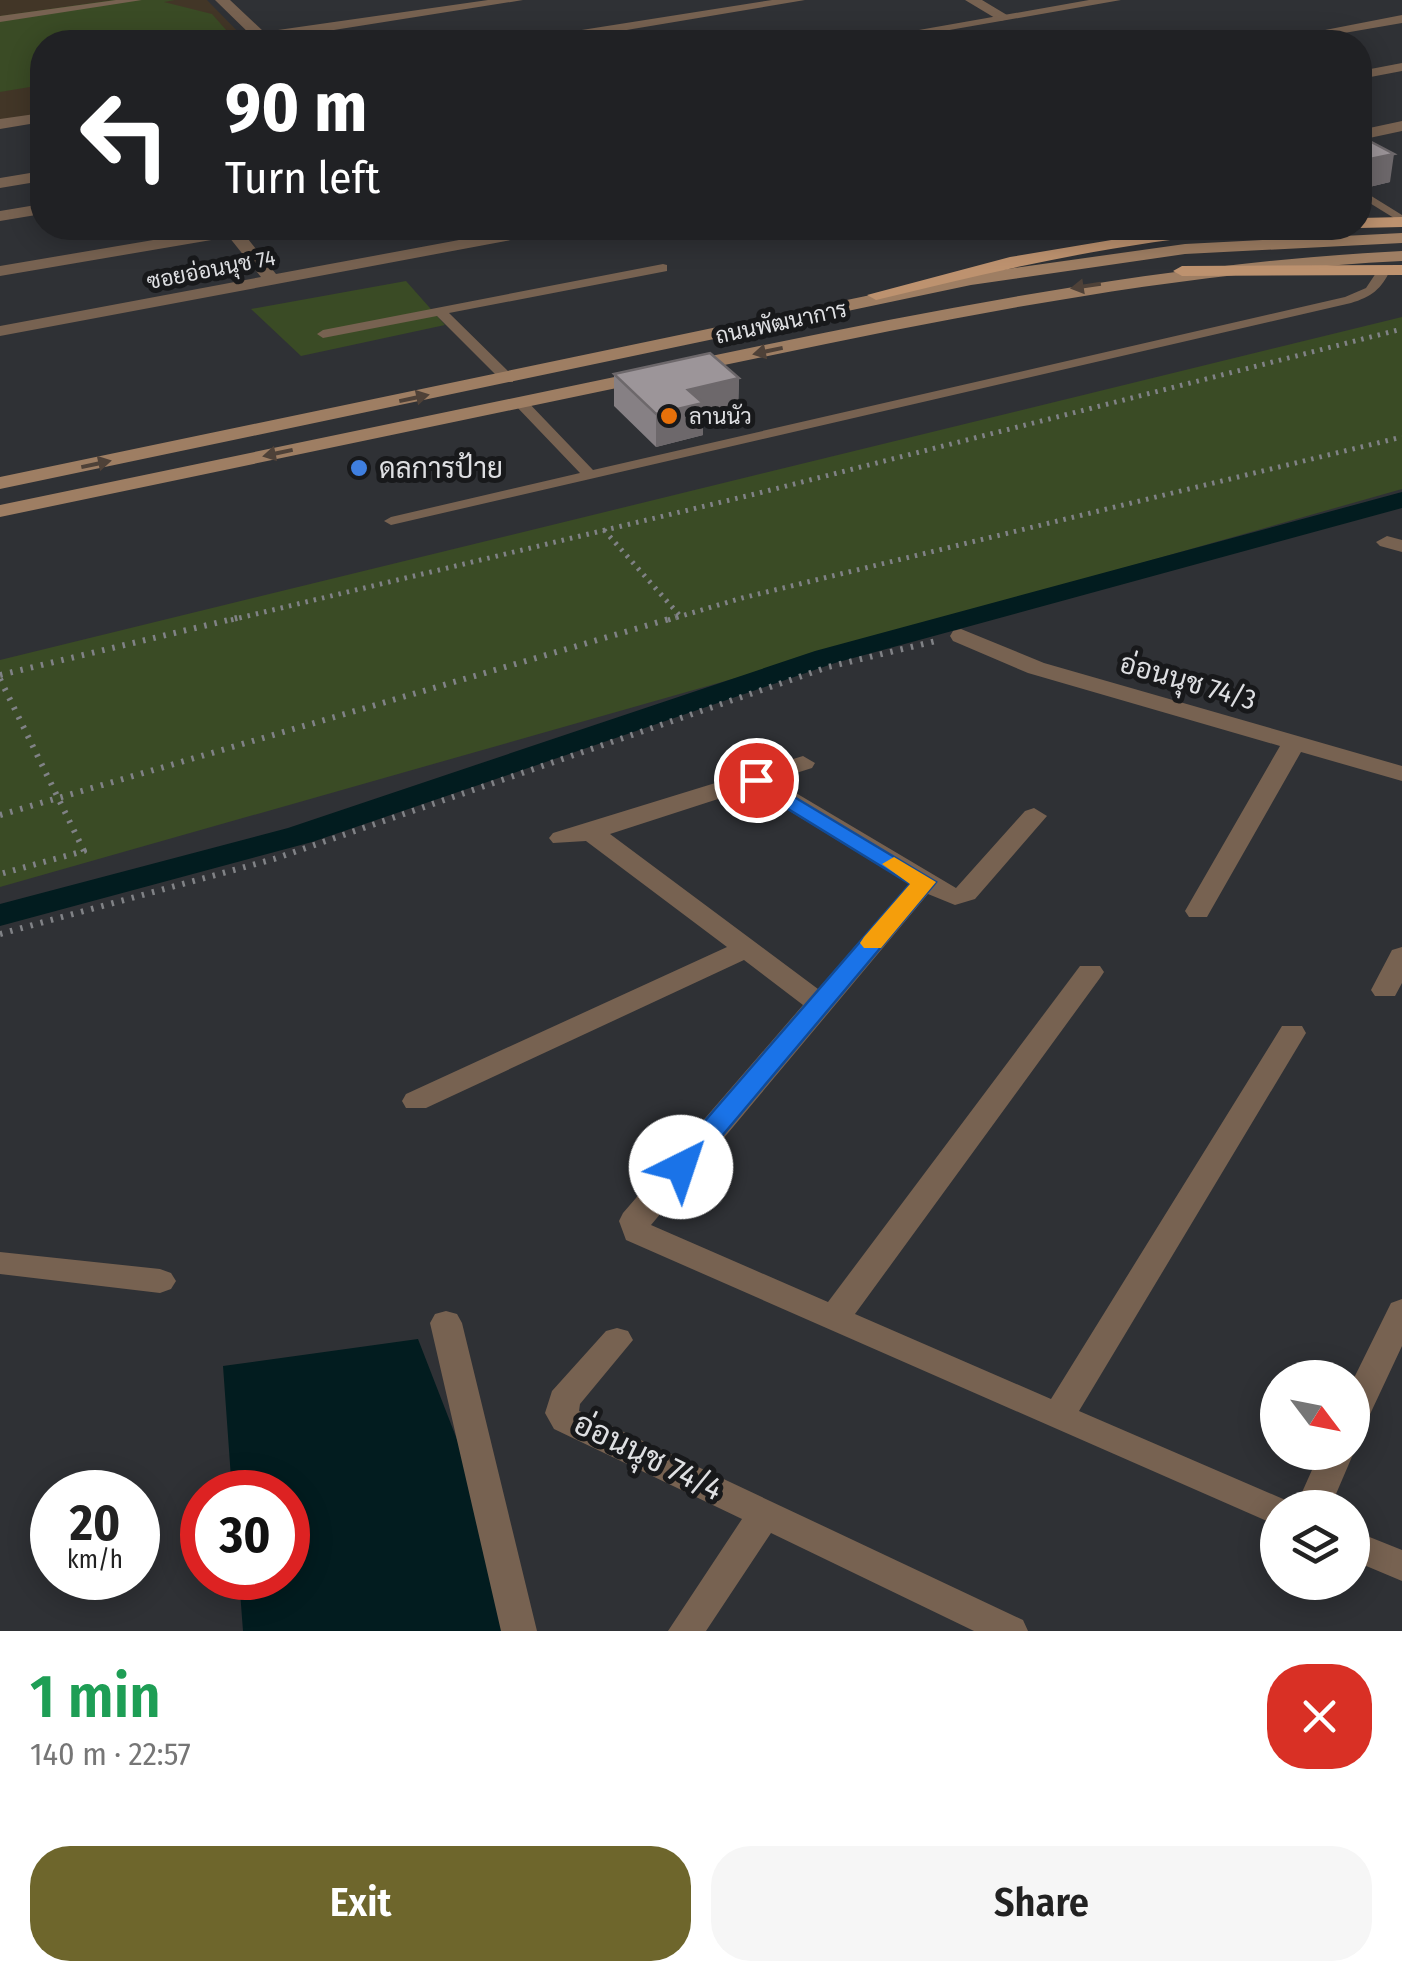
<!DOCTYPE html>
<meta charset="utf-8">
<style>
:root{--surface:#fff;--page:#f6f6f6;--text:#222;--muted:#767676;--accent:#6e662c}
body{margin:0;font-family:"Fira Sans Condensed",Sarabun,sans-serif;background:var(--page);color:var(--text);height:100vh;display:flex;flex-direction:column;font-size:38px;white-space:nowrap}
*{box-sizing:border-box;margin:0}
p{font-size:32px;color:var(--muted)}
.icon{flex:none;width:55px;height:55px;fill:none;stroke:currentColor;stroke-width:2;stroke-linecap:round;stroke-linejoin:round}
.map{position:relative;height:1631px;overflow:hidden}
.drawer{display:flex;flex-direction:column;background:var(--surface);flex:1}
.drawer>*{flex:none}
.hud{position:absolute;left:30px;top:30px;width:1342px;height:210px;border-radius:40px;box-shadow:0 5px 25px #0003;background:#202124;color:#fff;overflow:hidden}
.needle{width:65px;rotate:122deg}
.fabs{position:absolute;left:1260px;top:1360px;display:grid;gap:20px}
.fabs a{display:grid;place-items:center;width:110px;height:110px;border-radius:50%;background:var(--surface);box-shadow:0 5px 25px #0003;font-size:50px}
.speed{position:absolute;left:30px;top:1470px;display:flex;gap:20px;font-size:50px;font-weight:700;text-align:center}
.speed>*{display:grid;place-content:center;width:130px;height:130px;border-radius:50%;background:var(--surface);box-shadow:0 5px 25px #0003;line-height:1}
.speed small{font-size:25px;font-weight:400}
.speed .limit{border:15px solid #d22;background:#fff;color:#111}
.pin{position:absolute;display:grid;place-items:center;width:85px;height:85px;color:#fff;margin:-42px;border:5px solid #fff;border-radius:50%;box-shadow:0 2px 10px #0007}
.me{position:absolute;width:110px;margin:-55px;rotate:41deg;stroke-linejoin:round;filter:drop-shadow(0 0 8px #0008)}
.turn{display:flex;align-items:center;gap:35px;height:210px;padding:0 30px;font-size:45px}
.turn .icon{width:130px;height:130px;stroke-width:2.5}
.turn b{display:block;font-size:70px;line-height:85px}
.round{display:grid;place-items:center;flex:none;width:105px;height:105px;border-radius:40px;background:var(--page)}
.overview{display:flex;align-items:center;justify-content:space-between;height:170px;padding:0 30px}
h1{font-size:60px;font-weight:600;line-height:75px;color:#1e9e55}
.button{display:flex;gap:20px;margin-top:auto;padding:20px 30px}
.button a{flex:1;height:115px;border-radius:40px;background:var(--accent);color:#fff;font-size:40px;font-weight:600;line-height:115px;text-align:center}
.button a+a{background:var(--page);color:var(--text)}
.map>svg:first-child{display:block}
.education{fill:#423627}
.green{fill:#3a4b25}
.water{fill:#021c1f}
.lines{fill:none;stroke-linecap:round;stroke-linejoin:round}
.canal{fill:#021c1f;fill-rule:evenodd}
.path-far1{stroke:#808286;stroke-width:5;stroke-dasharray:2.5 6;stroke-linecap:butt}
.path{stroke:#808286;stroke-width:6;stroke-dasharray:2.5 8;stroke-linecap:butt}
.service{fill:#776251;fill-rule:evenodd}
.minor{fill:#776251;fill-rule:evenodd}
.tertiary{fill:#776251;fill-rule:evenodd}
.secondary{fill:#9e7e63;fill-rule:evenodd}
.primary{fill:#bd926f;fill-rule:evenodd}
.wall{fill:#868084}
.shaded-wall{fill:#6d686b}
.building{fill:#9c9599;stroke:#6d686b;stroke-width:2.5}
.oneway{fill:#4e4138}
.route{fill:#1a73e8;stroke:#114b97;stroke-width:2.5}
.slow{fill:#f59e0b}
.food-dot{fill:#e8710a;stroke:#18191b;stroke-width:4}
.shop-dot{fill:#3f7fe0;stroke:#18191b;stroke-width:4}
.labels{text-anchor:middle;stroke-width:10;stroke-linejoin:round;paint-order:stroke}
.far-street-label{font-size:22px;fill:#dedfe2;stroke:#18191b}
.far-poi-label{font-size:22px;fill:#dedfe2;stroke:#18191b;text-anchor:start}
.poi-label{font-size:28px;fill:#dedfe2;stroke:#18191b;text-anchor:start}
.street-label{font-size:28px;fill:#dedfe2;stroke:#18191b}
.near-street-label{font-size:32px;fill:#dedfe2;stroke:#18191b}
</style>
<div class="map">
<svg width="1402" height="1631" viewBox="0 0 1402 1631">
<rect width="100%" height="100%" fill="#2f3135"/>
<path class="education" d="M0 0H207L248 42H42V115L0 121Z"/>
<path class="green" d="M113 0H175L164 2 212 14 227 31 217 42H42V85L0 92V16Z
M406 281 445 325 301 356 251 309Z
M1402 317V489L0 887V660Z"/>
<path class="water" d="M418 1339 489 1522 509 1631H243L239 1578H288V1492H232L223 1366Z"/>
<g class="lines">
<path class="canal" d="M1402 492V508L835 663 312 842 0 926V904L288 828 815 651Z"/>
<path class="path-far1" d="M604 530 681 617
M231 620 755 494 1402 329
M668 620 742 598 1402 437"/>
<path class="path" d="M0 675 241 617
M0 679 84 851 0 874
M0 815 676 617
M0 934 274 859 828 667 940 640"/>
<path class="service" d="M116 0H142L0 22V16Z
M1360 189 1402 215V223L1360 197Z
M663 264 667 265V271L449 313 513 376V382H503L437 316 323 338 317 334 323 330Z
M1380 267 1390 270C1382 289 1371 297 1351 303L391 525 384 521 391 517 580 473 515 405V399H525L593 470 1345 297 1366 288Z"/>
<path class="minor" d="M215 0H230L264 32 488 0H523L271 40 273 42H258Z
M772 0H805L555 42H524L531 38Z
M965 0H982L1012 18 1000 21Z
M1402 15V23L1292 42H1264Z
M1402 63V71L1360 79V71Z
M42 113V122L0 129V119Z
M1402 121V131L1360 140V130Z
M42 204V214L0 221V211Z
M224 228H258L244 234 276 274 524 228H556L548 233 0 336V326L261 277 229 237 0 276V266Z
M1387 536 1402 540V552L1380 546 1376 542Z
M961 629 1044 663 1402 766V781L1301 752 1207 917H1189L1185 911 1280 746 1028 673 953 641 950 636 953 631Z
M803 756 815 763 812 768 774 780 956 888 1025 811 1034 808 1047 816 975 899 955 905 928 894 651 1225 828 1302 1080 966H1100L1104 972 1100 978 855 1314 1051 1399 1282 1026H1302L1306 1033 1079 1411 1290 1502 1293 1508H1278V1526L626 1240 619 1221 623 1213 803 1005 744 960 426 1108H406L402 1101 406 1094 727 947 586 841 553 843 549 838 553 833ZM752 788 909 884 818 989 610 834Z
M1402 947V983L1395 996H1375L1371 990 1392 950Z
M0 1252 160 1269 171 1273 176 1281 171 1289 160 1293 0 1274Z
M1402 1299V1346L1364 1427 1352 1431V1382L1391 1303Z
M446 1311 457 1314 462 1323 537 1631H501L430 1323 435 1314Z
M617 1328 628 1331 633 1340 580 1404 579 1411 1023 1620 1028 1631H974L771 1533 706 1631H668L742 1519 554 1429 545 1413 552 1391 606 1331Z
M1352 1449 1354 1452 1330 1508H1295L1320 1452H1352Z
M1352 1530 1402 1550V1581L1352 1560Z"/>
<path class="tertiary" d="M1089 0H1121L881 42H851Z
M42 171V181L0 188V178Z"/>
<path class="secondary" d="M1402 233V243L1185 254 971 285 0 489V477L971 274 1185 244Z
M1402 251V261C1159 273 924 323 687 373L678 367 687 361C924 312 1159 263 1402 251Z
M648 370 655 372V380L0 517V505Z"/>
<path class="primary" d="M1402 217V227L1360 228H1358L1360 218Z
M1183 228H1244L1236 233C1113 243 995 271 876 300L867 295 1010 257Z
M1402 265V275L1182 276 1173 271 1182 266Z"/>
</g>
<path class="wall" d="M1360 136 1390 182 1365 188 1360 186Z
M614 374 739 378 738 410 703 418V435L656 447 614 406Z"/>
<path class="shaded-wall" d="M1394 154 1390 182 1365 188 1370 159Z
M1364 157 1360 182V162Z
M739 378 738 410 703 418V435L656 447V414L688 390Z"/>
<path class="building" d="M1360 136 1394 154 1370 159 1364 157 1360 162Z
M710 353 739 378 688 390 703 403 656 414 614 374Z"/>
<defs><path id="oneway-solid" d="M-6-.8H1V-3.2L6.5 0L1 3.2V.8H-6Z" transform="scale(2.5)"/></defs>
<g class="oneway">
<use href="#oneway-solid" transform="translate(1086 286) rotate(171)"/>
<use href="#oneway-solid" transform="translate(768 351) rotate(168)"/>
<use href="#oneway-solid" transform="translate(414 398) rotate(-12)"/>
<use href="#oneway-solid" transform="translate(278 453) rotate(168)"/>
<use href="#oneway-solid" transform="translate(96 464) rotate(-12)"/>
</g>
<path class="route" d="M756 774 936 882 690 1174H671L667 1167 671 1160 910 884 749 785 745 780Z"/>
<path class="slow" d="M894 857 936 882 881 948H864L860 943 864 937 910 884 882 864Z"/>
<circle class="food-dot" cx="669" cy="416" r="10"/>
<circle class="shop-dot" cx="359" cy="468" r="10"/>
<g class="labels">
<g class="far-street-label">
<text transform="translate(211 269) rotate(-11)" y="8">ซอยอ่อนนุช 74</text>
<text transform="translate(781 322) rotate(-12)" y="8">ถนนพัฒนาการ</text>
</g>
<g class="far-poi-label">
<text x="689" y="424">ลานนัว</text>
</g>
<g class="poi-label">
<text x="379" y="478">ดลการป้าย</text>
</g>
<g class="street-label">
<text transform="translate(1188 681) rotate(16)" y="10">อ่อนนุช 74/3</text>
</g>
<g class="near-street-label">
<text transform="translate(648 1456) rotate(26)" y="11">อ่อนนุช 74/4</text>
</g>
</g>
</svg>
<div class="fabs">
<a><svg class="needle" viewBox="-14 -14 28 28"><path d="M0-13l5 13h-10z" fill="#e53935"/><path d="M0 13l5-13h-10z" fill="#767676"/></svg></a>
<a><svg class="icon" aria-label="layers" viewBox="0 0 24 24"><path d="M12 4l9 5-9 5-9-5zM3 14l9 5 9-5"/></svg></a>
</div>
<div class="speed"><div>20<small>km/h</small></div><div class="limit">30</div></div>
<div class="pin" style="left:756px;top:780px;background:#d93025"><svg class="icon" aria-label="arrive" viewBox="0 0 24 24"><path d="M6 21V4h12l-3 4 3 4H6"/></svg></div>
<svg class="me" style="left:681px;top:1167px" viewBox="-20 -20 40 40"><circle r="19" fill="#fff"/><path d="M0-13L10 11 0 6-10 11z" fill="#1a73e8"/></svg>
<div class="hud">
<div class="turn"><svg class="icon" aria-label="left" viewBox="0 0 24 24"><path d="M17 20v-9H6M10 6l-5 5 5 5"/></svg><div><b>90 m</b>Turn left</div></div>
</div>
</div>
<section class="drawer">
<div class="overview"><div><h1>1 min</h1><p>140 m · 22:57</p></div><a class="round" style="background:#d93025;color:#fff"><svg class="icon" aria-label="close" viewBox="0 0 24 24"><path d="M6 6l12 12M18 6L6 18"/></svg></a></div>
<div class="button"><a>Exit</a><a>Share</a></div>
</section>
